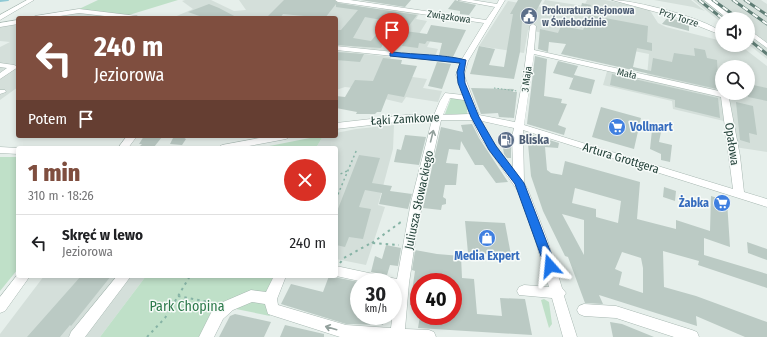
<!DOCTYPE html>
<html lang="pl">
<meta charset="utf-8">
<style>
:root{--surface:#fff;--page:#f2f2f2;--text:#202124;--muted:#757577;--line:#e0e0e0;--accent:#7f4e3f}
body{margin:0;font-family:"Fira Sans Condensed",sans-serif;background:var(--page);color:var(--text);height:100vh;display:flex;flex-direction:column;font-size:15px;white-space:nowrap}
*{box-sizing:border-box;margin:0}
p{font-size:13px;color:var(--muted)}
.icon{flex:none;width:22px;height:22px;fill:none;stroke:currentColor;stroke-width:2;stroke-linecap:round;stroke-linejoin:round}
.map{position:relative;flex:1;overflow:hidden}
.panel{position:absolute;left:16px;top:146px;width:322px;height:132px;display:flex;flex-direction:column;background:var(--surface);border-radius:4px;box-shadow:0 2px 6px #0003}
.panel>*{flex:none}
.banner{position:absolute;left:16px;top:16px;width:322px;height:122px;border-radius:4px;box-shadow:0 2px 6px #0003;background:#7f4e3f;color:#fff;overflow:hidden}
.tools{position:absolute;left:715px;top:12px;display:grid;gap:8px}
.tools a{display:grid;place-items:center;width:40px;height:40px;border-radius:50%;background:var(--surface);box-shadow:0 2px 6px #0003;font-size:20px}
.speed{position:absolute;left:350px;top:273px;display:flex;gap:8px;font-size:20px;font-weight:700;text-align:center}
.speed>*{display:grid;place-content:center;width:52px;height:52px;border-radius:50%;background:var(--surface);box-shadow:0 2px 6px #0003;line-height:1}
.speed small{font-size:10px;font-weight:400}
.speed .limit{border:6px solid #d22;background:#fff;color:#111}
.pin{position:absolute;display:grid;place-items:center;width:34px;height:34px;color:#fff;margin:-41px -17px;border-radius:50% 50% 50% 0;rotate:-45deg;box-shadow:0 0 4px #0007}
.pin .icon{rotate:45deg}
.me{position:absolute;width:44px;margin:-22px;rotate:342deg;stroke-linejoin:round;filter:drop-shadow(0 0 3px #0008)}
.turn{display:flex;align-items:center;gap:14px;height:84px;padding:0 12px;font-size:18px}
.turn .icon{width:52px;height:52px;stroke-width:2.5}
.turn b{display:block;font-size:28px;line-height:34px}
.then{display:flex;align-items:center;height:38px;padding:0 12px;background:#0003;gap:8px;font-size:15px}
.round{display:grid;place-items:center;flex:none;width:42px;height:42px;border-radius:21px;background:var(--page)}
.head{display:flex;align-items:center;justify-content:space-between;height:68px;padding:0 12px}
h1{font-size:24px;font-weight:800;line-height:30px;color:var(--accent)}
ul{padding:0;list-style:none}
li{display:flex;align-items:center;gap:12px;height:56px;padding:0 12px;border-top:1px solid var(--line)}
li div{flex:1}
li b{display:block;font-size:15px}
li em{font-style:normal}
.map>svg:first-child{display:block}
.built{fill:#d4dfda;fill-rule:evenodd}
.green{fill:#bfe0c8}
.lines{fill:none;stroke-linecap:round;stroke-linejoin:round}
.stream{stroke:#8ec9d4;stroke-width:2}
.building{fill:#bbcac4;fill-rule:evenodd}
.minor-casing{stroke:#a8b8b2;stroke-width:1}
.path-far2{stroke:#86b3a5;stroke-width:1;stroke-dasharray:1.5 2;stroke-linecap:butt}
.path-far1{stroke:#86b3a5;stroke-width:1.5;stroke-dasharray:2 3;stroke-linecap:butt}
.path{stroke:#86b3a5;stroke-width:2;stroke-dasharray:2.5 4;stroke-linecap:butt}
.minor{fill:#fff;fill-rule:evenodd}
.rail-casing{stroke:#5f7d75;stroke-width:3}
.rail{stroke:#f7fbf9;stroke-width:2;stroke-dasharray:6;stroke-linecap:butt}
.oneway{stroke:#92a09c}
.route{fill:#1a73e8;stroke:#114b97}
.labels{text-anchor:middle;stroke-width:3;stroke-linejoin:round;paint-order:stroke}
.far-service-label{font-size:10px;font-weight:bold;fill:#4e5e75;stroke:#f7fbf9;text-anchor:start}
.far-street-label{font-size:10px;fill:#24423a;stroke:#f7fbf9}
.street-label{font-size:12px;fill:#24423a;stroke:#f7fbf9}
.shop-label{font-size:12px;font-weight:bold;fill:#366cbe;stroke:#f7fbf9;text-anchor:start}
.service-label{font-size:12px;font-weight:bold;fill:#4e5e75;stroke:#f7fbf9;text-anchor:start}
.near-park-label{font-size:14px;fill:#2d7a4b;stroke:#f7fbf9}
</style>
<div class="map">
<svg width="767" height="337" viewBox="0 0 767 337">
<rect width="100%" height="100%" fill="#e6efeb"/>
<path class="built" d="M185 0H211L234 11 246 10 239 0H344L341 3 360 7 381 10 383 8 419 14 416 19 427 21 419 34 433 36 427 47 438 49 435 56 336 45V18H172L193 9 182 1Z
M545 0 584 6 587 0H605L649 9 658 23 666 27 722 41V45L741 46 767 66V152L728 146 724 121 673 109 672 101 603 85 608 68 647 76 649 54 528 30 524 53 479 46 508 1 541 7ZM722 67H748V93H722Z
M654 0H691L705 11 693 7Z
M693 0H761L767 4V59L748 44V19H722V23Z
M77 12 109 16 107 18H42Z
M18 23V87L0 100V47L10 42 0 41V27Z
M336 51 391 57 384 73 427 79 423 88 442 91 438 102 406 97 402 103 385 99 371 90 345 87 336 90Z
M394 125 393 149 378 205 385 207 366 265 336 259V148H316L323 136H336V133L356 129Z
M44 276H146L100 337H0V334Z"/>
<path class="green" d="M98 0H178L129 15 79 9Z
M456 97 463 99 468 105 467 114H445L451 98Z
M320 136H323L316 148H259Z
M0 157H18V269L0 291Z
M146 276H273L268 305 270 316 236 309 222 315 209 337H100Z
M544 299 549 302 552 324 549 328 541 300Z"/>
<g class="lines">
<path class="stream" d="M0 1 8 0"/>
</g>
<path class="building" d="M284 0H334L338 3 417 15 405 31 427 34 431 25 466 30 453 57 439 55 442 43 427 41 425 44 419 43 418 48 402 46 405 39 387 36 381 48 336 45V30H341L358 10 336 7V4L325 18 283 14 280 18H266ZM365 17 387 21 371 41 353 38Z
M360 0H411L405 7Z
M455 0 458 1 476 5 469 15 460 14V11L448 9Z
M518 0H542L531 21 522 20 520 52 514 79 470 74 479 46 495 49 489 65 504 67 513 14H510Z
M582 3 591 5 586 15 579 14Z
M209 4 219 8 238 18H205L188 12Z
M589 15 648 26 647 42 652 43V51L637 48 633 67 651 71 653 58 672 62 674 53 695 56 694 48 705 50 707 58 717 60 718 78 722 75V87L716 86 717 89 561 54 566 44 549 42 548 52 538 49 540 29 558 33 561 26 583 30Z
M668 17 689 24V31L662 24Z
M336 52 364 54 360 62 336 60Z
M535 56 547 59 544 96 562 99 561 103 567 104 558 125 566 128 564 135 527 124Z
M383 58 402 60 401 64 417 66 404 97 388 94 381 112H377L375 114H356L357 112 336 108V96L345 97 355 80 373 81Z
M558 61 578 66 574 75 595 80 591 94 569 89 574 76 573 78 553 73Z
M437 62 451 64 442 89 428 86Z
M612 74 718 98 720 118 675 107V100L610 85Z
M748 84 767 88V101L748 97Z
M471 88 514 89 513 92H517L514 118 499 117 498 113 481 114Z
M736 102 753 106 757 135 749 133 750 143 740 140Z
M601 107 641 118 634 149 592 137Z
M472 124 479 138 508 182 496 183 483 165H475L461 141 460 150 449 149 446 163 458 164 456 185H445L443 197 446 199V204L442 205 441 210 423 208 441 127 463 132 461 125Z
M652 130 661 132 659 142 672 145 670 162 661 160V154L650 149Z
M527 133 559 143 558 148 545 147 547 170 551 173 562 175 565 161 640 182 637 219 676 229V220L710 231 711 196 727 201 730 247 704 238V255L767 274V288L698 265 699 261 663 251 664 287 696 296 767 322V337H745L696 316 697 326 599 295 603 304 585 303 568 257 565 256 543 211 531 176ZM575 188 621 201 618 223 596 217V209L572 203ZM562 214 584 220V255ZM622 252 641 258 643 268V293L619 285 622 272 615 269Z
M405 135 426 137 419 165 394 162 397 149 401 150Z
M144 136 162 137 154 147 140 146 142 144H139Z
M174 136H181L186 139 182 145 170 144Z
M501 136 511 139V158H507L504 154Z
M359 155 380 158 372 183 392 186 390 191 412 194 408 209 379 204 382 193 365 190 359 207 371 209 363 239 349 237 345 247 336 245V214Z
M664 187 676 191 675 201 663 197Z
M465 221 505 223 511 255 468 253Z
M747 242 767 249V260L748 253Z
M386 245 401 248 398 266 390 265 387 275 371 272 375 256 382 259Z
M415 250 437 254 461 256 462 278 474 279 477 314 502 316 500 298 525 299 532 335 418 328 420 316H453V314H456V284L434 280 433 282H419V306L410 305 415 271 412 270Z
M81 276H111L71 326 70 325 60 337H27Z
M329 276 359 282V316H385L383 325 346 324 281 304 291 284 323 292Z
M235 314 271 322 264 337H219L230 316Z
M610 322 622 324 654 337H613Z
M285 325 324 334V337H280Z"/>
<g class="lines">
<g class="minor-casing">
<path id="minor" d="M27 0H34L0 20V15Z
M335 0H350L486 20 495 7 458 0H472L497 4 499 0H505L468 61 464 75 479 115 515 122 524 72 530 26 533 24 536 26 534 50 728 93 740 156 744 192 767 199V207L523 130 524 183 528 190 547 239 562 288 566 293 564 296 577 337H563L552 298 519 295 517 291 519 287 524 285 549 287 535 239 518 191 480 137 472 120H441L417 229 409 283 405 329 429 330 434 332 436 337H340L268 314 265 304 252 302 233 310 223 319 214 337H199L213 309 223 302 251 290 266 292 274 276H286L277 299 278 305 346 325 391 328 396 286 393 287V282H364L336 276V266L397 279 411 202 432 120 406 121 336 129V123L406 115H434L440 101 445 93 463 95 456 75 460 63 336 50V46L462 59 484 23 338 2ZM534 54 721 97 733 189 524 125ZM450 98 464 100 470 114 443 115ZM482 121 514 128 512 137 513 169 489 136Z
M612 0C634 0 705 18 721 32L716 33 678 18Z
M704 0H711L735 19H728Z
M79 9 137 16 140 18H122L79 13 47 18H32L35 16Z
M18 20V24L0 27V23Z
M748 29 767 43V48L748 34Z
M0 63 14 65 18 67 0 79V73L7 68 0 67Z
M0 90H5L6 92 0 94Z
M127 136H137L128 148H118Z
M270 136H291L286 139 238 148H217L222 145Z
M0 147 18 148V154L0 153Z
M18 274V276H30L5 311 0 313V297Z
M117 276H131L85 337H69L71 332Z
M584 304 616 306 692 330 697 332 699 337H674L616 318 584 316 579 314 577 310 579 306Z"/>
</g>
<path class="path-far2" d="M494 88 517 91"/>
<path class="path-far1" d="M336 176 347 171
M336 199 357 149
M399 223 403 220"/>
<path class="path" d="M372 243 401 222
M340 263 344 258 371 243 399 245
M178 296 213 303
M147 337 165 318 190 276"/>
<use href="#minor" class="minor"/>
<g class="rail-casing">
<path id="rail" d="M699 0 723 19
M713 0 731 13
M733 0 767 24
M745 0 767 15
M748 39 767 54"/>
</g>
<use href="#rail" class="rail"/>
</g>
<defs><path id="oneway-shaft" d="M-6 0H5M1.5-3L5.5 0L1.5 3" fill="none" stroke-width="1.6" stroke-linecap="round" stroke-linejoin="round"/></defs>
<g class="oneway">
<use href="#oneway-shaft" transform="translate(432 136) rotate(-76)"/>
<use href="#oneway-shaft" transform="translate(331 328) rotate(-164)"/>
</g>
<path class="route" d="M392 52C417 55 442 54 466 60L464 72 465 83 479 117 496 146 524 183 556 266 554 270 550 271 546 270 515 184 489 150 471 117 458 83 457 72 460 63 390 56V53Z"/>
<defs>
<g id="civic-disc" transform="scale(0.9)"><circle r="9.5" fill="#5c6f8a" stroke="#f7fbf9"/><path d="M-.6-6.5H3V-4.5H.6V-3L4-1V1h2V6H-6V1h2V-1L-.6-3ZM-1.2 2.5V6h2.4V2.5Z" fill="#fff"/></g>
<g id="supermarket-disc" transform="scale(0.9)"><circle r="9.5" fill="#3f7fe0" stroke="#f7fbf9"/><path d="M-6-5.5h2.5l.6 2H6L4.5 2H-2.5L-4.4-4H-6ZM-1.5 3.2a1.3 1.3 0 1 0 .1 0ZM3 3.2a1.3 1.3 0 1 0 .1 0Z" fill="#fff"/></g>
<g id="fuel-disc" transform="scale(0.9)"><circle r="9.5" fill="#5c6f8a" stroke="#f7fbf9"/><path d="M-5.5-6h7V0h2V4h1.3V-2.5L3-4.5l.8-.8L6-3V5H2.5V1h-1V6h-7ZM-4.2-4.7v3.2H.2V-4.7Z" fill="#fff"/></g>
<g id="shop-disc" transform="scale(0.9)"><circle r="9.5" fill="#3f7fe0" stroke="#f7fbf9"/><path d="M-5-2.5h2.3a2.7 3.5 0 0 1 5.4 0H5L5.5 6h-11ZM-1.5-2.5h3a1.5 2.3 0 0 0-3 0Z" fill="#fff"/></g>
</defs>
<g fill-rule="evenodd">
<use href="#civic-disc" x="529" y="16"/>
<use href="#supermarket-disc" x="617" y="127"/>
<use href="#fuel-disc" x="506" y="140"/>
<use href="#supermarket-disc" x="722" y="203"/>
<use href="#shop-disc" x="487" y="238"/>
</g>
<g class="labels">
<g class="far-service-label">
<text x="542" y="14">Prokuratura Rejonowa<tspan x="542" dy="12">w Świebodzinie</tspan></text>
</g>
<g class="far-street-label">
<text transform="translate(449 16) rotate(8)" y="4">Związkowa</text>
<text transform="translate(679 17) rotate(18)" y="4">Przy Torze</text>
<text transform="translate(627 73) rotate(13)" y="4">Mała</text>
<text transform="translate(526 79) rotate(-82)" y="4">3 Maja</text>
</g>
<g class="street-label">
<text transform="translate(405 119) rotate(-3)" y="4">Łąki Zamkowe</text>
<text transform="translate(732 144) rotate(82)" y="4">Opałowa</text>
<text transform="translate(621 158) rotate(17)" y="4">Artura Grottgera</text>
<text transform="translate(419 200) rotate(-78)" y="4">Juliusza Słowackiego</text>
</g>
<g class="shop-label">
<text x="630" y="131">Vollmart</text>
<text x="709" y="207" text-anchor="end">Żabka</text>
<text x="487" y="260" text-anchor="middle">Media Expert</text>
</g>
<g class="service-label">
<text x="519" y="144">Bliska</text>
</g>
<g class="near-park-label">
<text x="187" y="311">Park Chopina</text>
</g>
</g>
</svg>
<div class="tools">
<a><svg class="icon" aria-label="sound" viewBox="0 0 24 24"><path d="M4 9h4l5-4v14l-5-4H4zM17 9q2 3 0 6"/></svg></a>
<a><svg class="icon" aria-label="search" viewBox="0 0 24 24"><circle cx="10" cy="10" r="6"/><path d="M15 15l6 6"/></svg></a>
</div>
<div class="speed"><div>30<small>km/h</small></div><div class="limit">40</div></div>
<div class="pin" style="left:392px;top:54px;background:#d93025"><svg class="icon" aria-label="arrive" viewBox="0 0 24 24"><path d="M6 21V4h12l-3 4 3 4H6"/></svg></div>
<svg class="me" style="left:550px;top:266px" viewBox="-20 -20 40 40"><path d="M0-17L14 15 0 8-14 15z" fill="#1a73e8" stroke="#fff" stroke-width="4"/></svg>
<div class="banner">
<div class="turn"><svg class="icon" aria-label="left" viewBox="0 0 24 24"><path d="M17 20v-9H6M10 6l-5 5 5 5"/></svg><div><b>240 m</b>Jeziorowa</div></div>
<div class="then">Potem<svg class="icon" aria-label="arrive" viewBox="0 0 24 24"><path d="M6 21V4h12l-3 4 3 4H6"/></svg></div>
</div>
<section class="panel">
<div class="head"><div><h1>1 min</h1><p>310 m · 18:26</p></div><a class="round" style="background:#d93025;color:#fff"><svg class="icon" aria-label="close" viewBox="0 0 24 24"><path d="M6 6l12 12M18 6L6 18"/></svg></a></div>
<ul>
<li><svg class="icon" aria-label="left" viewBox="0 0 24 24"><path d="M17 20v-9H6M10 6l-5 5 5 5"/></svg><div><b>Skręć w lewo</b><p>Jeziorowa</p></div><em>240 m</em></li>
</ul>
</section>
</div>
